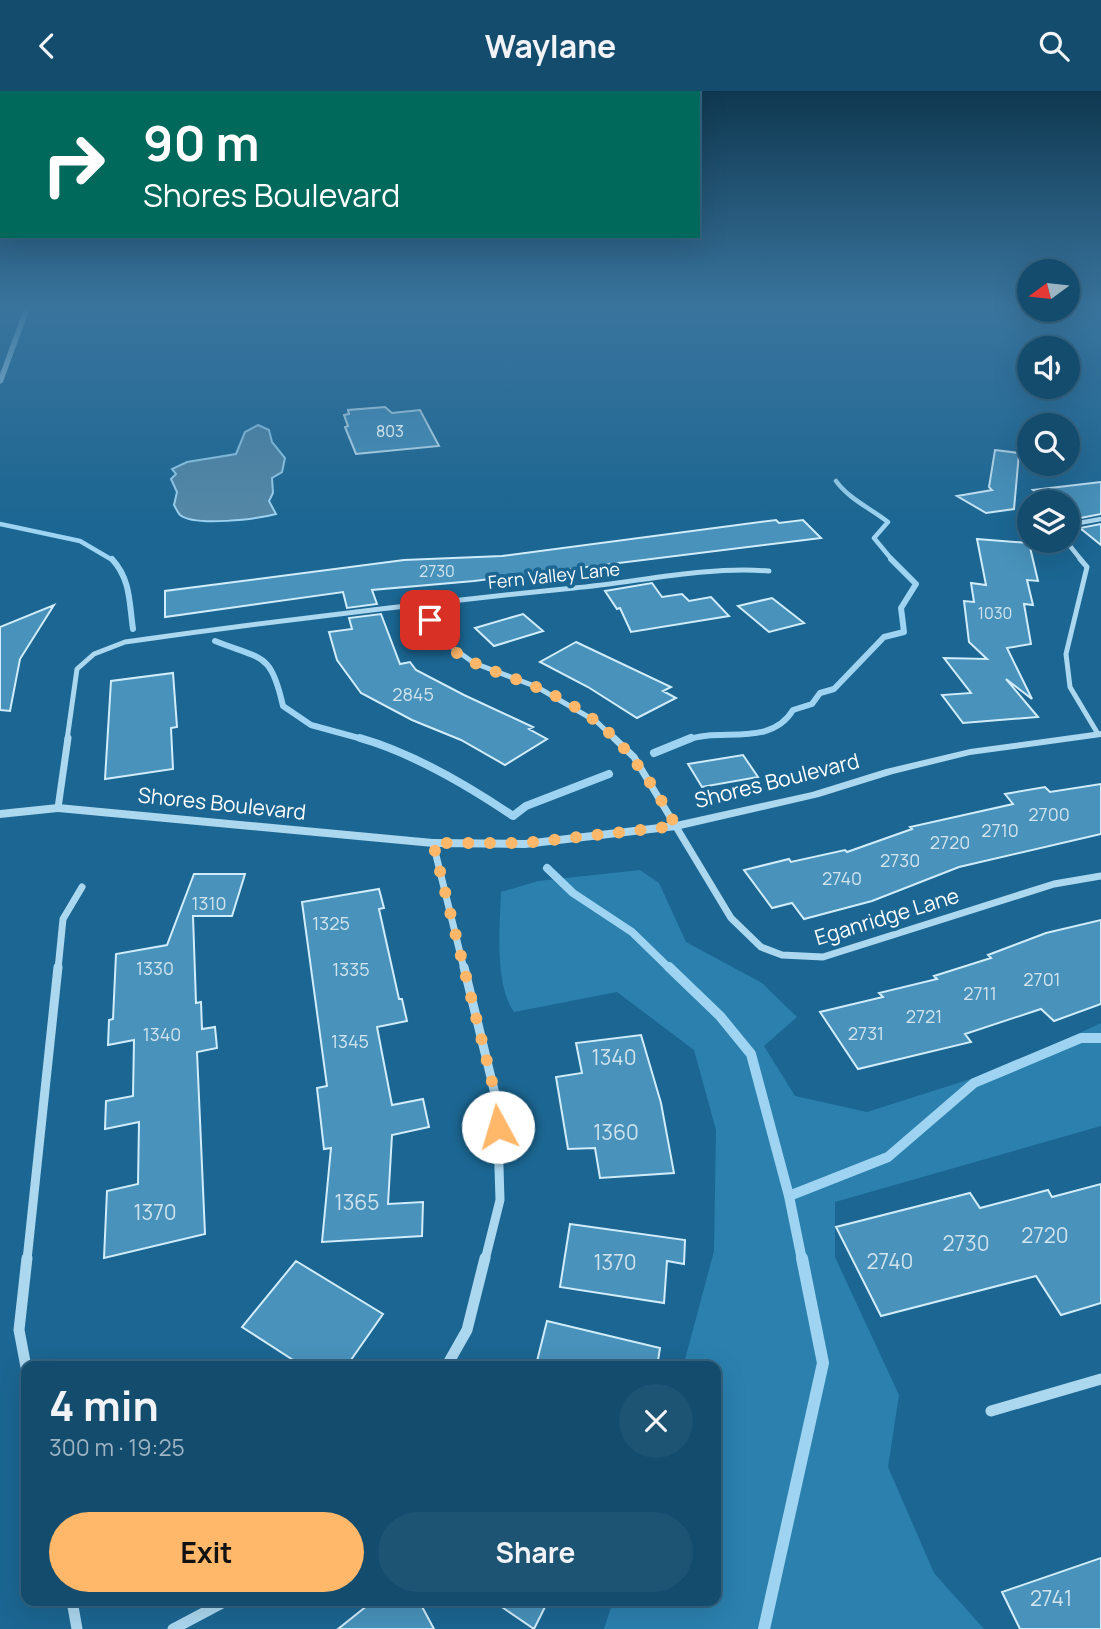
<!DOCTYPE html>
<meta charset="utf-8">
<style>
:root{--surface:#144c6e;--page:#1d5373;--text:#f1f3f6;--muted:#9db4c2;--line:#336381;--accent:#ffb769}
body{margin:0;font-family:Manrope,sans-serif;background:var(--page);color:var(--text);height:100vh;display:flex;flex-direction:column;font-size:26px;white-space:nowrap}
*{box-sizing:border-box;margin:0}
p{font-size:23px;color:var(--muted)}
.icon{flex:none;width:38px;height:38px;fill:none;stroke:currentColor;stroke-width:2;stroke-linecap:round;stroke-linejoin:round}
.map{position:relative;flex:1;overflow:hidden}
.panel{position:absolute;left:21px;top:1270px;width:700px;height:245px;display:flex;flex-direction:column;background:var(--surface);border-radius:14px;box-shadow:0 7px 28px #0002,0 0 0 2px var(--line)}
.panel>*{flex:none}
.hud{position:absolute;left:0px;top:0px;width:700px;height:147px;box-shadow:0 7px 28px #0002,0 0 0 2px var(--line);background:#00695c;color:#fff;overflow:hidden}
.needle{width:46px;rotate:255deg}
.buttons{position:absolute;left:1017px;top:168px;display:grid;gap:14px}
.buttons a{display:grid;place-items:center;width:63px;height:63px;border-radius:50%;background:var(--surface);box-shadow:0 7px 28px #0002,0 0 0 2px var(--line);font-size:35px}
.pin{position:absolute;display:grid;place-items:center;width:60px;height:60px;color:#fff;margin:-30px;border-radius:14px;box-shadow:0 4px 10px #0006}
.me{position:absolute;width:77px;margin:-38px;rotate:354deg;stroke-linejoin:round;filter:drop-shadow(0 0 5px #0008)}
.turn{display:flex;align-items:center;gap:24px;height:147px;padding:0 28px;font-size:32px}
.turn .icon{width:91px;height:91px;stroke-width:2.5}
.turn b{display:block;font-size:49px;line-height:60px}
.round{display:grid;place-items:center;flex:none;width:74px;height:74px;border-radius:37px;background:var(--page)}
.summary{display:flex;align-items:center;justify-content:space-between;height:119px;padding:0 28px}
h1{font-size:42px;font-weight:700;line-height:52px}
.action{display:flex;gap:14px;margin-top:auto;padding:14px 28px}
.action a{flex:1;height:80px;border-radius:42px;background:var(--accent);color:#111;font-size:28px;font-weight:700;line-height:80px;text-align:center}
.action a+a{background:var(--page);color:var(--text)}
header{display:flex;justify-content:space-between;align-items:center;height:91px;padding:0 28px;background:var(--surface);font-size:32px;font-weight:700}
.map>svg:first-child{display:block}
.green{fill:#2b80ae}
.water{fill:#5588a6;stroke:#9ed4f1;stroke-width:2}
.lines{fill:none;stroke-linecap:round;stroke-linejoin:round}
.stream-far4{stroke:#9ed4f1;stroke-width:4.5}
.stream-far3{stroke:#9ed4f1;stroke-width:6}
.stream-far2{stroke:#9ed4f1;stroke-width:8}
.stream-far1{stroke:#9ed4f1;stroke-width:10}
.stream{stroke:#9ed4f1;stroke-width:12}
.building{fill:#4892bb;stroke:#d1ecfa;stroke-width:2}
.minor-far4{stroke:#abd7ef;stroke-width:4.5}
.minor-far3{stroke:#abd7ef;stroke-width:5}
.minor-far2{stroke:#abd7ef;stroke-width:7}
.minor-far1{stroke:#abd7ef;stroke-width:9}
.minor{stroke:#abd7ef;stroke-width:11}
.tertiary{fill:#abd7ef;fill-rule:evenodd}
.route{stroke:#ffb769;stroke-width:12;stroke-dasharray:0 21.6}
.labels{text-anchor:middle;stroke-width:7;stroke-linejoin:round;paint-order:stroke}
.far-number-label{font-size:16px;fill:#d1e4ee}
.far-street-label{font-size:18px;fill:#fff;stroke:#1b6692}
.number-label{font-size:18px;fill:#d1e4ee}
.street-label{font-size:21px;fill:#fff;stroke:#1b6692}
.near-number-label{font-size:21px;fill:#d1e4ee}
</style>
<header><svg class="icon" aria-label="back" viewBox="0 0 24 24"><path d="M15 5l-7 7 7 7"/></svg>Waylane<svg class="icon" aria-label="search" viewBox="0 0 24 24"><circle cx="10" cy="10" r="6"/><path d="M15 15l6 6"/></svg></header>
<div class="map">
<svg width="1101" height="1538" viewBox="0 0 1101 1538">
<rect width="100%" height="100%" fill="#1b6692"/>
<path class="green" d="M640 779 659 792 686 851 762 892 797 926 764 955 795 1005 867 1021 1002 978 1101 932V1035L835 1111V1166L899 1304 888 1376 934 1482 984 1538H604L613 1510H716V1276H683L714 1160 716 1039 694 959 617 901 514 921C494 893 500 835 501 801L538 790Z"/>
<path class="water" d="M258 334 269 339 272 351 285 367 282 381 272 387 273 402 269 410 276 423C258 428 195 436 180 424 177 421 176 417 174 414L177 401 171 388 176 383 172 378 187 371 236 363 245 341Z"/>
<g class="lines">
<path class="stream-far4" d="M836 390C849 408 870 417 888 431L874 447 893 470
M0 433 80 450 114 470"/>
<path class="stream-far3" d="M112 468C131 489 129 511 133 538
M215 550C263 569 271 561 283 615L311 634 366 649
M687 649C720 636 770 657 793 619L812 613 820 602 834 598 884 546 904 541 901 517 916 493 891 468"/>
<path class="stream-far2" d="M360 647C413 662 467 694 513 725L526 715 609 683
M654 662 691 647
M547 777 573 802 632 841 670 878"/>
<path class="stream-far1" d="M669 876 720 925 751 963 789 1105 802 1169
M789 1105 888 1066 974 992 1081 947H1101"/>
<path class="stream" d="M764 1538 823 1272 802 1167"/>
</g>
<path class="building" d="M385 316 392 322 420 319 439 355 356 363 345 336 348 335 344 324 349 323 348 319Z
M995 359 1019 362 1014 418 986 422 957 405 992 399 989 396Z
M1101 391V423L1070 429 1068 411H1049L1033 399Z
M776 429 779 432 803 429 821 447 474 490 372 499 377 513 347 517 343 501 165 526V500L404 469 502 465Z
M1101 433V454L1080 437Z
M977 448 1029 452 1038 490 1027 489 1033 514 1024 513 1031 553 1007 557 1032 608 1006 588 1038 626 963 632 942 604 971 602 944 567 987 568 969 551 964 510 974 511 971 492 986 494Z
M652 492 662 506 682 503 689 510 711 506 729 525 631 541 620 517 617 518 605 500Z
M772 507 804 532 769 541 738 515Z
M54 514 20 568 10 620 0 619V536Z
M381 523 400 573 410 571 416 579 464 604 533 636 529 638 547 648 505 674 461 649 412 629 361 602 337 569 329 541 352 538 349 527Z
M523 523 543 540 494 555 475 537Z
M576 551 671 596 663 600 676 607 637 627 588 596 540 571Z
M173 582 177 636 171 637 173 678 105 688 111 590Z
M743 664 758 686 702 696 688 673Z
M1101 693V743L959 776 872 810 804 828 792 812 772 817 744 779 789 768 791 771 845 759 847 761 912 738 910 736 1013 713 1005 703 1045 696 1050 701Z
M194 783H245L232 825H193L196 912 201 911 202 938 215 936 217 957 197 961 205 1143 104 1167 107 1100 138 1093 139 1031 105 1038 106 1010 133 1005 134 949 108 954 109 929 113 928 116 863 167 854Z
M379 798 384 817 379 818 399 908H402L407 930 377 936 392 1014 423 1008 429 1036 392 1044 388 1113 423 1111 422 1145 322 1151 331 1057 324 1058 317 997 327 995 302 811Z
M1101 829V913L1054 930 1041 918 965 943 971 951 858 978 820 921 883 906 879 902 937 888 934 885 991 867 988 864 1046 842Z
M641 944 661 1012 674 1082 600 1087 595 1057 568 1058 556 986 582 982 576 952Z
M1101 1093V1212L1061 1224 1036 1185 881 1225 836 1136 970 1102 980 1117 1048 1099 1052 1106Z
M570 1133 685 1149 684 1173 667 1170 664 1212 560 1196Z
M296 1170 383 1223 346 1276H304L242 1236Z
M547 1230 660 1257 657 1276H560L537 1270Z
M1101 1467V1538H1020L1002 1501Z
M373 1510H419L434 1538H338Z
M493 1510H548L534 1538Z"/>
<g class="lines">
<path class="minor-far4" d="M1068 434 1101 428
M1066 450 1082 470"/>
<path class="minor-far3" d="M1080 468 1087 476 1066 563 1070 596 1098 643
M424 513 436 545 474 572 537 596 597 631 616 649
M67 649 77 578 94 563 125 551C274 530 424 512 574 497 639 491 704 475 769 480"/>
<path class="minor-far2" d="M614 647 634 666 731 827 761 856 782 864 823 866 1054 793 1101 785
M58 717 68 647
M433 752 464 878
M58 878 63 828 82 796"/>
<path class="minor-far1" d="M464 876 497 1011 500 1109 485 1169
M27 1169 58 876"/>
<path class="minor" d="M26 1276 19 1239 27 1167
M446 1276 467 1239 485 1167
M991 1320 1101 1288
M72 1510 77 1538
M173 1538 226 1510"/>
<path class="tertiary" d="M24 217H30L3 291 0 293V283Z
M1101 640V646L970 664 893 683 819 706 676 739 525 757 433 756 58 721 0 727V719L58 713 433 748 525 749 676 731 812 701 886 678 970 658Z"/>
</g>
<linearGradient id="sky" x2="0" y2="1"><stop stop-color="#0f3850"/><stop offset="0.5" stop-color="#39749d"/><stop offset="1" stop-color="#39749d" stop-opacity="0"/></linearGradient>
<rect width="1101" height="432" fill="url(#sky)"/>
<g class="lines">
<path class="route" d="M430 529C445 570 498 580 534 595 555 604 582 618 599 633 633 661 654 696 676 735L525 752H433L497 1011 498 1036"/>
</g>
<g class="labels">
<g class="far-number-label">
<text x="390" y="346">803</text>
<text x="437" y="486">2730</text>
<text x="995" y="528">1030</text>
</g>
<g class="far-street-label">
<text transform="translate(554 485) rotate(-6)" y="6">Fern Valley Lane</text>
</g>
<g class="number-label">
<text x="413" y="610">2845</text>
<text x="1049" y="730">2700</text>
<text x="1000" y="746">2710</text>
<text x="950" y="758">2720</text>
<text x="900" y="776">2730</text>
<text x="842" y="794">2740</text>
<text x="209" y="819">1310</text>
<text x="331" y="839">1325</text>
<text x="155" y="884">1330</text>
<text x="351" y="885">1335</text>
<text x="1042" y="895">2701</text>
<text x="980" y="909">2711</text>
<text x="924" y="932">2721</text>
<text x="866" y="949">2731</text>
<text x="162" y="950">1340</text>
<text x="350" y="957">1345</text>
</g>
<g class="street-label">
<text transform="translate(777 690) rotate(-14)" y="7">Shores Boulevard</text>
<text transform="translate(222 713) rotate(6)" y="7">Shores Boulevard</text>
<text transform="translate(887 826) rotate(-17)" y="7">Eganridge Lane</text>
</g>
<g class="near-number-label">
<text x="614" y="974">1340</text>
<text x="616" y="1049">1360</text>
<text x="357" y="1119">1365</text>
<text x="155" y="1129">1370</text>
<text x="1045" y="1152">2720</text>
<text x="966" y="1160">2730</text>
<text x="890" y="1178">2740</text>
<text x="615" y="1179">1370</text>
<text x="1051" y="1515">2741</text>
</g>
</g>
</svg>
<div class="buttons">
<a><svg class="needle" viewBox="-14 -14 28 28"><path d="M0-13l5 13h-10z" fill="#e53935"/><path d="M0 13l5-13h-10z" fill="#9db4c2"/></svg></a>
<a><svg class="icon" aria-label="sound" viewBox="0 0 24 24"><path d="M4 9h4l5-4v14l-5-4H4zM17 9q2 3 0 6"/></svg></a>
<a><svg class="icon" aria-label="search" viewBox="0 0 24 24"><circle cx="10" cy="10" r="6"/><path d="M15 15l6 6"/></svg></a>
<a><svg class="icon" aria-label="layers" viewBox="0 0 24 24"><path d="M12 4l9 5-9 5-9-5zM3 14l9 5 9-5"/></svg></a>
</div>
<div class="pin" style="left:430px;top:529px;background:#d93025"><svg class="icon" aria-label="arrive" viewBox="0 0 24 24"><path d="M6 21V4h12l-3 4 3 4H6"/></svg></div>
<svg class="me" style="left:498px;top:1036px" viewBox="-20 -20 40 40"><circle r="19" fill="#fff"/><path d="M0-13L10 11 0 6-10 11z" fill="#ffb769"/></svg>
<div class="hud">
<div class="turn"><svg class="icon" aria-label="right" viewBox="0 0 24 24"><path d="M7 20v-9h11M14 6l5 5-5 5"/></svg><div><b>90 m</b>Shores Boulevard</div></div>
</div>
<section class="panel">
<div class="summary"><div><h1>4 min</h1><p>300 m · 19:25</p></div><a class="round"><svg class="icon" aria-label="close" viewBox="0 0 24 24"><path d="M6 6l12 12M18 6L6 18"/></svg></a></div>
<div class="action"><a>Exit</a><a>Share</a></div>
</section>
</div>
